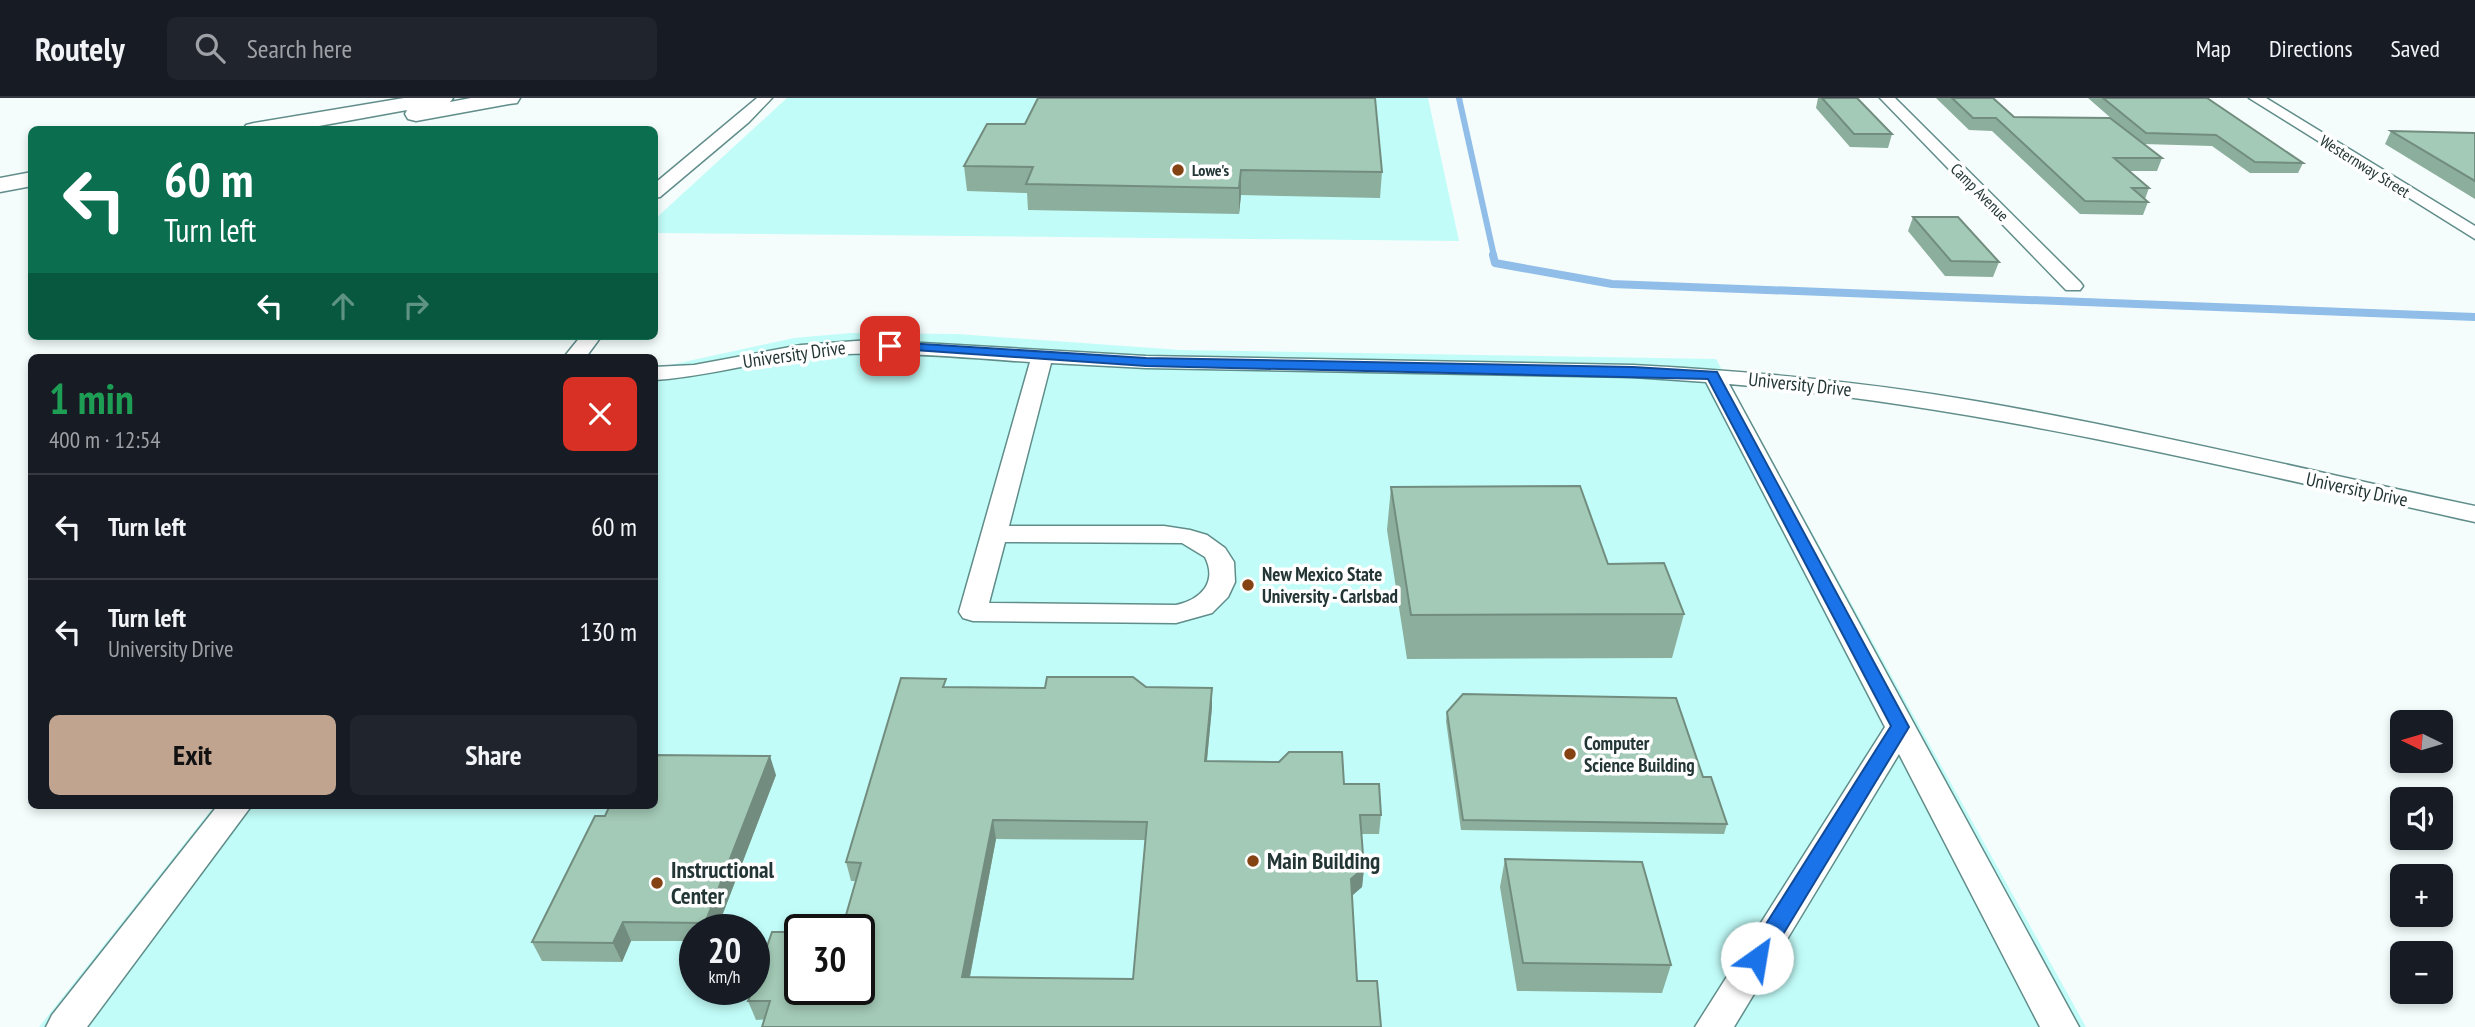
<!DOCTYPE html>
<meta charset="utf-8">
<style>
:root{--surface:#171b24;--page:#20242c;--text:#f1f3f6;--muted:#9ea1a6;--line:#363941;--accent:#c0a490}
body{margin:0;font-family:"PT Sans Narrow",sans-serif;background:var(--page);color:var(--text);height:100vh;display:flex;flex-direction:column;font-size:26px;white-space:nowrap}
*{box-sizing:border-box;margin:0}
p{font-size:23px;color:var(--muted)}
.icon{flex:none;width:38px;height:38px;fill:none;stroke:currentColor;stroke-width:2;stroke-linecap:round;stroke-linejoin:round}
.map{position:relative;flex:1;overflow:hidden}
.drawer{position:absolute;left:28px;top:256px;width:630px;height:455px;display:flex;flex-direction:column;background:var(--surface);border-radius:10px;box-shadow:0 4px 10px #0003}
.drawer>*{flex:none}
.hud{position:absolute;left:28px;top:28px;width:630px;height:214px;border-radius:10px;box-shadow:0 4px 10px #0003;background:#0b6e4f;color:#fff;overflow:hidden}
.needle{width:46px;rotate:275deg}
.buttons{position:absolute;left:2390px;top:612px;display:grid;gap:14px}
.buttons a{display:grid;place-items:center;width:63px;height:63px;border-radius:10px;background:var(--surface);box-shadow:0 4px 10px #0003;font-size:35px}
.speed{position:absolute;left:679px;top:816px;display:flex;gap:14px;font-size:35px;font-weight:700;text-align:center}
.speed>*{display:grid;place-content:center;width:91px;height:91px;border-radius:50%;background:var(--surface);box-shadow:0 4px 10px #0003;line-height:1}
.speed small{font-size:18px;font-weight:400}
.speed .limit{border:4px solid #111;border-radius:10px;background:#fff;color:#111}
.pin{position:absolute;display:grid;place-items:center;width:60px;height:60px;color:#fff;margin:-30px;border-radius:14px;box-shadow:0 4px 10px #0006}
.me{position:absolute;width:77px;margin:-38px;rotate:32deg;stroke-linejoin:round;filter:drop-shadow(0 0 5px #0008)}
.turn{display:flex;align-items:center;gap:24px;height:147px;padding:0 21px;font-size:32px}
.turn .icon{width:91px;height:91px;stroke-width:2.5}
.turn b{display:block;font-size:49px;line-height:60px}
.lanes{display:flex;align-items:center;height:66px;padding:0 21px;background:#0003;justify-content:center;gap:35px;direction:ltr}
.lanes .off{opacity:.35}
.round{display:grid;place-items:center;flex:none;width:74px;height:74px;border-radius:10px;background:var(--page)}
.headline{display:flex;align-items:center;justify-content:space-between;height:119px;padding:0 21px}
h1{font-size:42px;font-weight:700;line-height:52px;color:#1e9e55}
.primary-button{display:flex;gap:14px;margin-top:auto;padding:14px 21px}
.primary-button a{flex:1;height:80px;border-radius:10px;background:var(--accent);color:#111;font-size:28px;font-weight:700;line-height:80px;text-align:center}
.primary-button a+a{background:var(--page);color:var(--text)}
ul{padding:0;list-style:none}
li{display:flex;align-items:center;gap:21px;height:105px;padding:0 21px;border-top:2px solid var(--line)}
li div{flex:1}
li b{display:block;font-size:26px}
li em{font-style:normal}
header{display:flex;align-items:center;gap:42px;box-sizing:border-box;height:98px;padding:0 35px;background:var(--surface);border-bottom:2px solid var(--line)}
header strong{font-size:33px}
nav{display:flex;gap:38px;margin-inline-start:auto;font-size:24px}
.search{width:490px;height:63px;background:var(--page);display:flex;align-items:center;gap:18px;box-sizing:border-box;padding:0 24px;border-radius:10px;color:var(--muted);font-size:26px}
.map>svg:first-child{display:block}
.built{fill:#c1fcf8;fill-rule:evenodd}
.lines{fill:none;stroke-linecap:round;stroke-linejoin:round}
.stream-far1{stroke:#90bee8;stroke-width:6}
.stream{stroke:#90bee8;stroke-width:8}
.street-casing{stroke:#608d8a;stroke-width:3}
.highway-casing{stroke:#608d8a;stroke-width:3}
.street{fill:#fff;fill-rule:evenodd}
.highway{fill:#fff;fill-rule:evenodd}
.wall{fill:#8cae9d;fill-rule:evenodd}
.shaded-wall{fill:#728d7f}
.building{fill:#a3cab6;stroke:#728d7f;stroke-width:2;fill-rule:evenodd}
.route{fill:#1a73e8;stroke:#114b97;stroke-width:2}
.poi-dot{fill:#854313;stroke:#fff;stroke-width:2.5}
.labels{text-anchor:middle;stroke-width:7;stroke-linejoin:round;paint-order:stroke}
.far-street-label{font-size:16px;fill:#233635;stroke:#fff}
.far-poi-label{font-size:16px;font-weight:bold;fill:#233635;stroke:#fff;text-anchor:start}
.street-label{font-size:19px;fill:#233635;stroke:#fff}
.poi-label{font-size:19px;font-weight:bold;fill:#233635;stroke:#fff;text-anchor:start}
.near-poi-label{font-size:23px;font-weight:bold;fill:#233635;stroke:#fff;text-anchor:start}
</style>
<header>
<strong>Routely</strong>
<div class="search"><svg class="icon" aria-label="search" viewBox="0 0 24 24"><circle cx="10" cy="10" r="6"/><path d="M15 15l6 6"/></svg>Search here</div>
<nav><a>Map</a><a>Directions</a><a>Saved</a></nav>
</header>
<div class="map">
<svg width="2475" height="929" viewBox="0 0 2475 929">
<rect width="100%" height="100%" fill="#f4fdfc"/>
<path class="built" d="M787 0H1428L1459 143 655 135 654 122Z
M851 235 957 236 1180 252 1716 261 2086 929H39L215 707H654L655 267H670L794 240ZM695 831H754V891H695ZM800 831H859V891H800Z"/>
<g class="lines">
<path class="stream-far1" d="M1459 0 1494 158"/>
<path class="stream" d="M1493 157 1495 165 1612 186 2475 219"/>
<g class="street-casing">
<path id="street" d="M757 0H772L749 24 660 99 654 100V86Z
M1880 0H1895L2080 184 2083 188 2080 192H2066Z
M2249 0H2266L2475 128V141Z
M581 238 600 240 586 259H564Z
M870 242 1146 258 1633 267C1749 273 1866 284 1981 304 2147 333 2311 373 2475 408V424C2227 369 1982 308 1729 286L2079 929H2040L1899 656 1734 929H1695L1885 629 1706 284 1633 279 1146 270 1051 265 1009 428H1164L1190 432 1207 437 1225 450 1234 464 1235 484 1228 499 1212 515 1176 525 973 523 963 520 959 514 1030 264C954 259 879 251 804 259 753 264 705 279 654 282V269L694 267 801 247ZM1005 444 1182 445 1205 459C1218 485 1200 502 1176 507L989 505Z
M218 707H252L87 929H46L52 917Z"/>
</g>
<g class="highway-casing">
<path id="highway" d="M404 0H453L450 4 471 0H520L517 5 509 6 416 23 408 21 405 16 407 12 297 32H243L246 27 254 25Z
M32 74V88L0 94V80Z"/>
</g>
<use href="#street" class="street"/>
<use href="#highway" class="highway"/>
</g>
<path class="wall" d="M1818 0H1857L1892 36 1888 50 1850 49 1816 10Z
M1936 0H1993L2014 19 2128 35 2088 0H2207L2303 65 2298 75H2250L2212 48 2143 46 2162 60 2157 73H2129L2149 90 2145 101 2148 104 2143 117 2080 116 1992 33 1969 32Z
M2391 33 2475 35V101L2385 46Z
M964 68 1382 74 1380 100 1241 97 1239 116 1028 112 1027 95 967 93Z
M1913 119 1999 164 1993 179 1945 178 1908 133Z
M1391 389 1608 466 1684 516 1672 560 1407 561 1387 432Z
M947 589H1146L1212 609 1207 663 1344 686 1381 717 1379 736H1361L1364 770 1362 789 1352 798 1357 883 756 922 748 903 859 891 856 783H851L846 764ZM996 741 1145 742 1133 881 970 879Z
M1447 614 1703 679 1727 726 1724 736 1461 732 1446 623Z
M776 677 717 831H695V843H631L622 864 542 863 532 844 605 718Z
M1505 761 1671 867 1662 895 1517 893 1500 789Z"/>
<path class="shaded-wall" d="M1241 72V97L1239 116V90Z
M1212 590V609L1205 681V663Z
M770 658 776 677 717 831H708L705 825Z
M993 722 996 741 966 898 962 879Z
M1364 770 1362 789 1349 800 1351 781Z
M623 824 631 843 622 864 613 845Z"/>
<path class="building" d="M1038 0H1375L1382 74 1241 72 1239 90 1026 86 1033 69 964 68 987 26H1025Z
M1822 0H1857L1892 36H1854Z
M1952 0H1993L2014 19 2110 20 2162 60H2114L2149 90H2132L2148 104 2085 103 1996 20H1973Z
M2103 0H2207L2303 65 2255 64 2216 37 2146 35Z
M2391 33 2475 35V83Z
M1913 119H1958L1999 164 1951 163Z
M1580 388 1608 466 1664 465 1684 516 1411 517 1391 389Z
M1047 579H1133L1146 589 1212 590 1205 663 1279 664 1289 654H1342L1344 686H1379L1381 717H1360L1364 770 1351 781 1357 883H1377L1381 929H762L770 903H748L753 891H754V886L772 834H800V891H859V831H842L861 765 846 764 901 580 946 581 943 589 1045 590ZM993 722 1147 724 1133 881 962 879Z
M1463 596 1676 600 1703 679H1711L1727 726 1463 722 1447 614Z
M654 657 770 658 705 825 623 824 613 845 532 844 595 718H605L610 707H654Z
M1505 761 1642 764 1671 867 1523 865Z"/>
<path class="route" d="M890 244 1146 260 1633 269 1717 274 1909 629 1765 866 1757 869 1749 866 1746 860 1749 853 1891 628 1708 281 1146 268 886 250V245Z"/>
<g class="poi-dot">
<circle cx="1178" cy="72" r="7"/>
<circle cx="1248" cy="487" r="7"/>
<circle cx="1570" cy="656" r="7"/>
<circle cx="1253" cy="763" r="7"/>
<circle cx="657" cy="785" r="7"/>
</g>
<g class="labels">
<g class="far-street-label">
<text transform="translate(2365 68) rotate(32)" y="6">Westernway Street</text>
<text transform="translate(1980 94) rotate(45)" y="6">Camp Avenue</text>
</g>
<g class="far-poi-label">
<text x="1192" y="78">Lowe's</text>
</g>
<g class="street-label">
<text transform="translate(794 256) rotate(-8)" y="7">University Drive</text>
<text transform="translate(1800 286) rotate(6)" y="7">University Drive</text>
<text transform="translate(2357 391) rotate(12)" y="7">University Drive</text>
</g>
<g class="poi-label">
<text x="1262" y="483">New Mexico State<tspan x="1262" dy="22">University - Carlsbad</tspan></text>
<text x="1584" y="652">Computer<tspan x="1584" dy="22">Science Building</tspan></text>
</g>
<g class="near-poi-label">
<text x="1267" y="771">Main Building</text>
<text x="671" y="780">Instructional<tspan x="671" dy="26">Center</tspan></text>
</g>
</g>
</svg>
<div class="buttons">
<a><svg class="needle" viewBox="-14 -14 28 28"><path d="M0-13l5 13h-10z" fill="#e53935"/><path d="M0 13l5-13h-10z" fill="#9ea1a6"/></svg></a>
<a><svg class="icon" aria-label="sound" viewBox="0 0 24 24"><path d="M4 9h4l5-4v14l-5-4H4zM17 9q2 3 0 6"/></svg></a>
<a>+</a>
<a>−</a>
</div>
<div class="speed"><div>20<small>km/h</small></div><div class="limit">30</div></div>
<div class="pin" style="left:890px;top:248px;background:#d93025"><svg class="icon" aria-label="arrive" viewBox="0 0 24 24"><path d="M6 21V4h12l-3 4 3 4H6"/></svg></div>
<svg class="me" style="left:1757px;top:860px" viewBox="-20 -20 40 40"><circle r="19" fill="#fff"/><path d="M0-13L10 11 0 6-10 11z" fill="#1a73e8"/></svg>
<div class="hud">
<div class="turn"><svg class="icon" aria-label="left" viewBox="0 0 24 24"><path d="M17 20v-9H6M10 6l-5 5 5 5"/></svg><div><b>60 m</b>Turn left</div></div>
<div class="lanes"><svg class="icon" aria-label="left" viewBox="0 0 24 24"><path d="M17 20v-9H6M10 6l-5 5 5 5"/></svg><svg class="icon off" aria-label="ahead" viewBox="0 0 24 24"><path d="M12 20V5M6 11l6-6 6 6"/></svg><svg class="icon off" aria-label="right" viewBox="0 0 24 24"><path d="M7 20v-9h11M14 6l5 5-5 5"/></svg></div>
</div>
<section class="drawer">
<div class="headline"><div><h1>1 min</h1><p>400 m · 12:54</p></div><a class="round" style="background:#d93025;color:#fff"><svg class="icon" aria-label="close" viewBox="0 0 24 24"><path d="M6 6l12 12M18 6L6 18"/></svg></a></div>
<ul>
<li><svg class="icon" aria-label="left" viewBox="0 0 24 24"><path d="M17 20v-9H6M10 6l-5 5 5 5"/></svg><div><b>Turn left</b></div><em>60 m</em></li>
<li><svg class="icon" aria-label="left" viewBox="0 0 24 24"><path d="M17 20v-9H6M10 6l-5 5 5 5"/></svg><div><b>Turn left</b><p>University Drive</p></div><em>130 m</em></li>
</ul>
<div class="primary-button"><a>Exit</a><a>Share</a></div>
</section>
</div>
